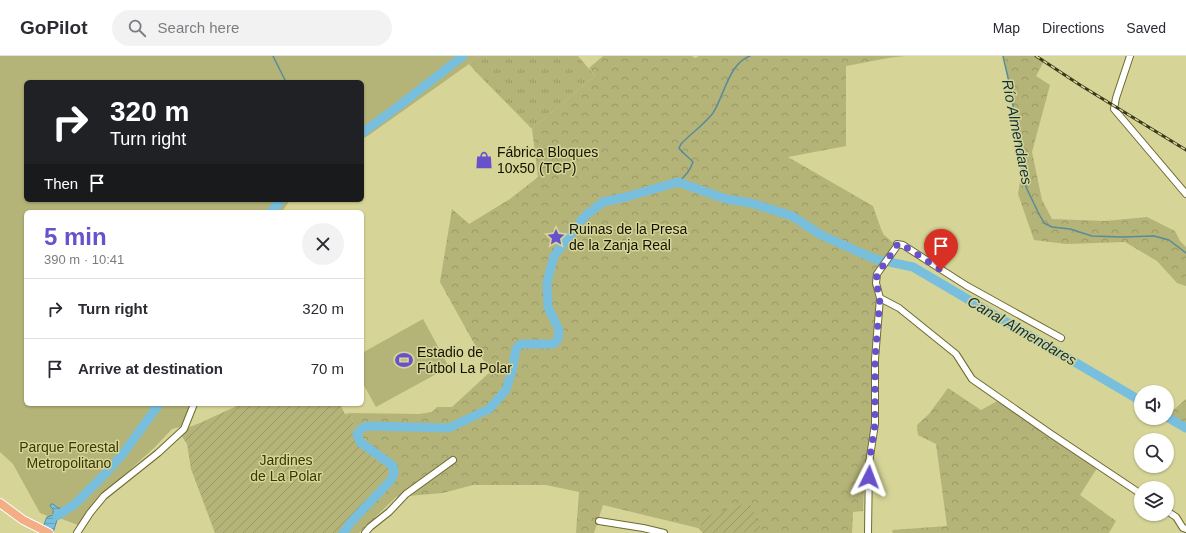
<!DOCTYPE html>
<meta charset="utf-8">
<style>
:root{--surface:#fff;--page:#f2f2f3;--text:#2b2b33;--muted:#7c7c81;--line:#e1e1e2;--accent:#6851cb}
body{margin:0;font-family:Arial,sans-serif;background:var(--page);color:var(--text);height:100vh;display:flex;flex-direction:column;font-size:15px;white-space:nowrap}
*{box-sizing:border-box;margin:0}
p{font-size:13px;color:var(--muted)}
.icon{flex:none;width:22px;height:22px;fill:none;stroke:currentColor;stroke-width:2;stroke-linecap:round;stroke-linejoin:round}
.map{position:relative;flex:1;overflow:hidden}
.drawer{position:absolute;left:24px;top:154px;width:340px;height:196px;display:flex;flex-direction:column;background:var(--surface);border-radius:6px;box-shadow:0 1px 3px #0004}
.drawer>*{flex:none}
.banner{position:absolute;left:24px;top:24px;width:340px;height:122px;border-radius:6px;box-shadow:0 1px 3px #0004;background:#202124;color:#fff;overflow:hidden}
.tools{position:absolute;left:1134px;top:329px;display:grid;gap:8px}
.tools a{display:grid;place-items:center;width:40px;height:40px;border-radius:50%;background:var(--surface);box-shadow:0 1px 3px #0004;font-size:20px}
.pin{position:absolute;display:grid;place-items:center;width:34px;height:34px;color:#fff;margin:-41px -17px;border-radius:50% 50% 50% 0;rotate:-45deg;box-shadow:0 0 4px #0007}
.pin .icon{rotate:45deg}
.me{position:absolute;width:44px;margin:-22px;rotate:3deg;stroke-linejoin:round;filter:drop-shadow(0 0 3px #0008)}
.turn{display:flex;align-items:center;gap:14px;height:84px;padding:0 20px;font-size:18px}
.turn .icon{width:52px;height:52px;stroke-width:2.5}
.turn b{display:block;font-size:28px;line-height:34px}
.then{display:flex;align-items:center;height:38px;padding:0 20px;background:#0003;gap:8px;font-size:15px}
.round{display:grid;place-items:center;flex:none;width:42px;height:42px;border-radius:21px;background:var(--page)}
.head{display:flex;align-items:center;justify-content:space-between;height:68px;padding:0 20px}
h1{font-size:24px;font-weight:700;line-height:30px;color:var(--accent)}
ul{padding:0;list-style:none}
li{display:flex;align-items:center;gap:12px;height:60px;padding:0 20px;border-top:1px solid var(--line)}
li div{flex:1}
li b{display:block;font-size:15px}
li em{font-style:normal}
header{display:flex;align-items:center;gap:24px;box-sizing:border-box;height:56px;padding:0 20px;background:var(--surface);border-bottom:1px solid var(--line)}
header strong{font-size:19px}
nav{display:flex;gap:22px;margin-inline-start:auto;font-size:14px}
.search{width:280px;height:36px;background:var(--page);display:flex;align-items:center;gap:10px;box-sizing:border-box;padding:0 14px;border-radius:22px;color:var(--muted);font-size:15px}
.map>svg:first-child{display:block}
.grass{fill:url(#grass-tufts)}
.forest{fill:url(#forest-crowns)}
.park{fill:#b4b378}
.garden{fill:url(#garden-furrows)}
.water{fill:url(#water-rules);stroke:#5a8b9b}
.lines{fill:none;stroke-linecap:round;stroke-linejoin:round}
.stream{stroke:#5a8b9b;stroke-width:1.5}
.river{stroke:#78bfdd;stroke-width:9}
.minor-casing{stroke:#6d6b30;stroke-width:8}
.major-casing{stroke:#fff;stroke-width:10}
.minor{stroke:#fff;stroke-width:6}
.major{stroke:#f4ae85;stroke-width:8}
.rail-casing{stroke:#3a391e;stroke-width:3}
.rail{stroke:#d6d597;stroke-width:1.5;stroke-dasharray:4.5;stroke-linecap:butt}
.route{stroke:#6851cb;stroke-width:7;stroke-dasharray:0 12.6}
.labels{text-anchor:middle;stroke-width:3;stroke-linejoin:round;paint-order:stroke}
.poi-label{font-size:14px;fill:#131200;stroke:#d6d597;text-anchor:start}
.park-label{font-size:14px;fill:#393703;stroke:#d6d597}
.water-label{font-size:15px;font-style:italic;fill:#0c2f3c;stroke:#d6d597}
</style>
<header>
<strong>GoPilot</strong>
<div class="search"><svg class="icon" aria-label="search" viewBox="0 0 24 24"><circle cx="10" cy="10" r="6"/><path d="M15 15l6 6"/></svg>Search here</div>
<nav><a>Map</a><a>Directions</a><a>Saved</a></nav>
</header>
<div class="map">
<svg width="1186" height="477" viewBox="0 0 1186 477">
<defs>
<pattern id="grass-tufts" width="24" height="20" patternUnits="userSpaceOnUse"><rect width="24" height="20" fill="#b4b378"/><path d="M3 7l-1-3M5 7V3M7 7l1-3M15 17l-1-3M17 17v-4M19 17l1-3" fill="none" stroke="#9a9966"/></pattern>
<pattern id="forest-crowns" width="20" height="18" patternUnits="userSpaceOnUse"><rect width="20" height="18" fill="#b4b378"/><path d="M2 6a3 3 0 1 1 6 0M12 15a3 3 0 1 1 6 0" fill="none" stroke="#9a9966"/></pattern>
<pattern id="garden-furrows" width="10" height="10" patternUnits="userSpaceOnUse"><rect width="10" height="10" fill="#b4b378"/><path d="M-1 1l2-2M0 10L10 0M9 11l2-2" fill="none" stroke="#9a9966"/></pattern>
<pattern id="water-rules" width="6" height="5" patternUnits="userSpaceOnUse"><rect width="6" height="5" fill="#78bfdd"/><path d="M0 2.5h6" fill="none" stroke="#67a3bc"/></pattern>
</defs>
<rect width="100%" height="100%" fill="#d6d597"/>
<path class="grass" d="M478 0H578L595 20 532 73 476 16 469 8Z"/>
<path class="forest" d="M603 0H692L695 2 699 0H905L888 2 846 10V90L788 101 873 150 881 173 884 179 897 190 877 218 880 242 872 390 865 415 863 455 853 456 852 477H703L698 472 603 449 594 477H576L579 436 546 429H473L443 437 396 441 359 477H343L352 465 370 446 393 410 360 386 350 357 419 358 432 356 437 351H452L490 316 440 226 452 153 469 168 510 143 538 121 532 73 595 20 589 12Z
M1004 0H1036L1044 5 1036 20 1050 29 1032 96 1042 144 1052 163 1105 165 1147 161 1175 175 1180 185 1186 191V230L1177 227 1157 205 1125 186 1066 188 1034 184 1018 138 1022 112 1019 86Z
M948 332 981 354 1001 343 1099 409 1080 439 1116 465 1109 477H893L892 474 947 470 936 388 918 379 917 369 929 358Z
M1186 343V369L1169 358Z"/>
<path class="park" d="M0 0H478L469 8 369 79 362 83V26H26V144H290L282 156H26V348H190L183 368 180 371 172 373 155 391 103 438 78 469 59 462 66 453 58 452 50 449 54 456 52 460 50 461 40 457 13 408 0 396Z
M423 263 449 311 376 351 362 326V297Z"/>
<path class="garden" d="M241 348H340L345 358 350 357 360 386 393 410 394 417 391 424 352 465 343 477H215L191 413 187 388 179 376 184 373 200 367Z
M750 446 762 476 703 477 699 463Z"/>
<path class="water" d="M51 448H53L58 452 66 453 57 464 53 477H41C42 475 46 462 47 461 49 460 51 460 53 459V453L50 450Z"/>
<g class="lines">
<path class="stream" d="M273 0 286 26
M1003 0 1009 26 1019 86 1022 112 1026 131 1038 156 1044 167 1052 171 1070 173 1092 180 1122 181 1154 180 1169 184 1186 197
M678 126C686 120 690 115 693 106 689 101 682 97 679 92L681 88C691 77 704 69 713 57 724 40 729 7 750 0"/>
<path class="river" d="M362 77 400 49 463 0
M271 156 281 144
M1167 361 1186 372
M57 460 75 448 106 417 122 399 159 348
M343 477 352 465 391 424 394 417 393 410 360 386 357 378 361 373 367 370 449 372 489 353 506 334 512 315 516 293 520 288H553L558 283 559 274 548 251 547 226 554 200 585 160 603 146 626 141 678 126 726 143 751 147 792 160 821 179 875 203 913 211 1141 345"/>
<g class="minor-casing">
<path id="minor" d="M1130 0 1116 42 1114 53 1186 138
M880 242 899 252 956 298 972 323 1051 378 1141 438
M1167 455 1176 461 1183 472 1186 473
M599 465 643 472 664 477
M77 477 90 457 104 440 158 397 184 373 194 348
M365 477 370 471 389 456 406 438 453 404
M868 477 869 407 875 368V303L880 242 876 227 877 218 897 190V188L903 189 967 230 1061 282"/>
</g>
<g class="major-casing">
<path id="major" d="M0 447 23 464 49 477"/>
</g>
<use href="#minor" class="minor"/>
<use href="#major" class="major"/>
<g class="rail-casing">
<path id="rail" d="M1036 0 1080 29 1186 94"/>
</g>
<use href="#rail" class="rail"/>
</g>
<g class="lines">
<path class="route" d="M869 421V407L875 368V303L880 242 876 227 877 218 897 190V188L903 189 941 214"/>
</g>
<defs>
<g id="shop-bare" transform="scale(1.38)"><path d="M-5-2.5h2.3a2.7 3.5 0 0 1 5.4 0H5L5.5 6h-11ZM-1.5-2.5h3a1.5 2.3 0 0 0-3 0Z" fill="#6851cb" stroke="#d6d597" stroke-width="2.5" paint-order="stroke"/></g>
<g id="sight-bare" transform="scale(1.38)"><path d="M0-6L1.8-2.2L6-1.7L2.9 1.2L3.7 5.4L0 3.3L-3.7 5.4L-2.9 1.2L-6-1.7L-1.8-2.2Z" fill="#6851cb" stroke="#d6d597" stroke-width="2.5" paint-order="stroke"/></g>
<g id="stadium-bare" transform="scale(1.38)"><path d="M0-5a6.5 5 0 1 0 0 10a6.5 5 0 1 0 0-10ZM-3.5-1.8h7v3.6h-7Z" fill="#6851cb" stroke="#d6d597" stroke-width="2.5" paint-order="stroke"/></g>
</defs>
<g fill-rule="evenodd">
<use href="#shop-bare" x="484" y="104"/>
<use href="#sight-bare" x="556" y="181"/>
<use href="#stadium-bare" x="404" y="304"/>
</g>
<g class="labels">
<g class="poi-label">
<text x="497" y="101">Fábrica Bloques<tspan x="497" dy="16">10x50 (TCP)</tspan></text>
<text x="569" y="178">Ruinas de la Presa<tspan x="569" dy="16">de la Zanja Real</tspan></text>
<text x="417" y="301">Estadio de<tspan x="417" dy="16">Fútbol La Polar</tspan></text>
</g>
<g class="park-label">
<text x="69" y="396">Parque Forestal<tspan x="69" dy="16">Metropolitano</tspan></text>
<text x="286" y="409">Jardines<tspan x="286" dy="16">de La Polar</tspan></text>
</g>
<g class="water-label">
<text transform="translate(1017 76) rotate(79)" y="5">Río Almendares</text>
<text transform="translate(1022 275) rotate(30)" y="5">Canal Almendares</text>
</g>
</g>
</svg>
<div class="tools">
<a><svg class="icon" aria-label="sound" viewBox="0 0 24 24"><path d="M4 9h4l5-4v14l-5-4H4zM17 9q2 3 0 6"/></svg></a>
<a><svg class="icon" aria-label="search" viewBox="0 0 24 24"><circle cx="10" cy="10" r="6"/><path d="M15 15l6 6"/></svg></a>
<a><svg class="icon" aria-label="layers" viewBox="0 0 24 24"><path d="M12 4l9 5-9 5-9-5zM3 14l9 5 9-5"/></svg></a>
</div>
<div class="pin" style="left:941px;top:214px;background:#d93025"><svg class="icon" aria-label="arrive" viewBox="0 0 24 24"><path d="M6 21V4h12l-3 4 3 4H6"/></svg></div>
<svg class="me" style="left:869px;top:421px" viewBox="-20 -20 40 40"><path d="M0-17L14 15 0 8-14 15z" fill="#6851cb" stroke="#fff" stroke-width="4"/></svg>
<div class="banner">
<div class="turn"><svg class="icon" aria-label="right" viewBox="0 0 24 24"><path d="M7 20v-9h11M14 6l5 5-5 5"/></svg><div><b>320 m</b>Turn right</div></div>
<div class="then">Then<svg class="icon" aria-label="arrive" viewBox="0 0 24 24"><path d="M6 21V4h12l-3 4 3 4H6"/></svg></div>
</div>
<section class="drawer">
<div class="head"><div><h1>5 min</h1><p>390 m · 10:41</p></div><a class="round"><svg class="icon" aria-label="close" viewBox="0 0 24 24"><path d="M6 6l12 12M18 6L6 18"/></svg></a></div>
<ul>
<li><svg class="icon" aria-label="right" viewBox="0 0 24 24"><path d="M7 20v-9h11M14 6l5 5-5 5"/></svg><div><b>Turn right</b></div><em>320 m</em></li>
<li><svg class="icon" aria-label="arrive" viewBox="0 0 24 24"><path d="M6 21V4h12l-3 4 3 4H6"/></svg><div><b>Arrive at destination</b></div><em>70 m</em></li>
</ul>
</section>
</div>
